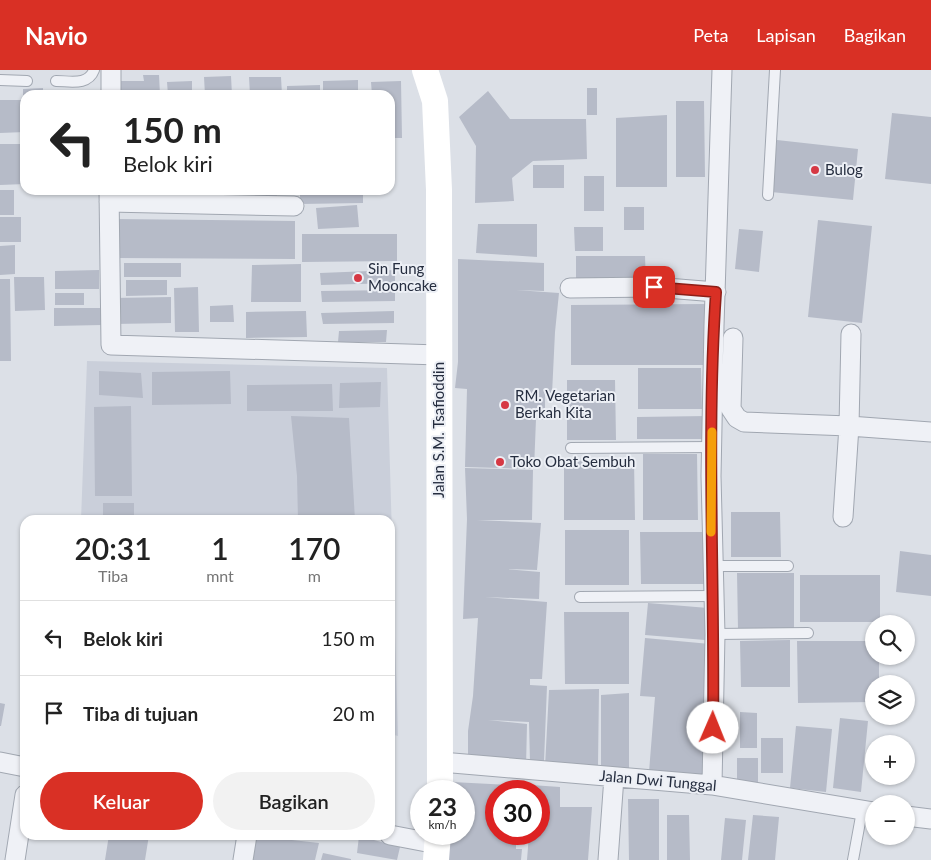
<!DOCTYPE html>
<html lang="id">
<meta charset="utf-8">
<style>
:root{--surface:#fff;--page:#f2f2f2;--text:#222;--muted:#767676;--line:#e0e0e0;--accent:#d93025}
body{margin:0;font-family:Lato,sans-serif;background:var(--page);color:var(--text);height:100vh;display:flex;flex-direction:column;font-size:19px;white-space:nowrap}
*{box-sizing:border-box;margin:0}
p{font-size:16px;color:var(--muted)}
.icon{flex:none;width:28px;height:28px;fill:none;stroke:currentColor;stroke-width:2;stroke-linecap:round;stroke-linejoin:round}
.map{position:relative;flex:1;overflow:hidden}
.panel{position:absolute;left:20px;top:445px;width:375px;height:325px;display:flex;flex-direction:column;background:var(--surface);border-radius:15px;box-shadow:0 1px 4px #0004}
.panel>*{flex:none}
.top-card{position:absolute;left:20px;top:20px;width:375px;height:105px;border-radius:15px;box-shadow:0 1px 4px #0004;background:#fff;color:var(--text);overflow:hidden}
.tools{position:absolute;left:865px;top:545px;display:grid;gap:10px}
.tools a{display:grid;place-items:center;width:50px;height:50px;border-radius:50%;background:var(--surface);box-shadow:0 1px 4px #0004;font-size:25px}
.speed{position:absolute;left:410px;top:710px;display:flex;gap:10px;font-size:25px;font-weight:700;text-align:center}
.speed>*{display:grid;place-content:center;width:65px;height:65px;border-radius:50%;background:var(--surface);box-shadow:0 1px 4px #0004;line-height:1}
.speed small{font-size:12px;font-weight:400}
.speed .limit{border:8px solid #d22;background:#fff;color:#111}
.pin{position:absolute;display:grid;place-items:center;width:42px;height:42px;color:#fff;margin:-21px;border-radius:10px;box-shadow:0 2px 8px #0006}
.me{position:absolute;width:55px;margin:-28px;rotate:1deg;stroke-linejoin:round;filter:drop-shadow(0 0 4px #0008)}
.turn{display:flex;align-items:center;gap:18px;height:105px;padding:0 20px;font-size:22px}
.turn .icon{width:65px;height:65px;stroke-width:2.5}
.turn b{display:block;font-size:35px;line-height:42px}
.eta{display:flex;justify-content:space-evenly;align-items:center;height:85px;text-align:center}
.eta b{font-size:30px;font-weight:600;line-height:35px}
.primary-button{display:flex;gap:10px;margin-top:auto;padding:10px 20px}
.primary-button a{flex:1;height:58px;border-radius:30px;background:var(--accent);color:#fff;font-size:20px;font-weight:600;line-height:58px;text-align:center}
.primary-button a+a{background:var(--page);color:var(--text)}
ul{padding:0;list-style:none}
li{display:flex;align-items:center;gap:15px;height:75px;padding:0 20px;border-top:1px solid var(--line)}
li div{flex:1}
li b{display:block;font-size:19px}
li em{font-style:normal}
header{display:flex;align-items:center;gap:30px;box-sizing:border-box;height:70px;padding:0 25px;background:var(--accent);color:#fff}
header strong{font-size:24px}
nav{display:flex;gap:28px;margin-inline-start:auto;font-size:18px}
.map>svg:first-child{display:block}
.built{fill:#cacfda}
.building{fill:#b6bbc8}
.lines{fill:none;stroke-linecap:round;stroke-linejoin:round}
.lane-casing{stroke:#a1a7b1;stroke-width:12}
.street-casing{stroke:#a1a7b1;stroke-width:21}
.lane{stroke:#eff1f6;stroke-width:10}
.street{stroke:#eff1f6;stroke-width:19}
.secondary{stroke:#fff;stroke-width:26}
.route-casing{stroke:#8d1f18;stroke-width:12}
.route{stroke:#d93025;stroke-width:9}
.slow{stroke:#f59e0b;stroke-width:9}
.poi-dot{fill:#d63844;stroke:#eceff5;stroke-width:2}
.labels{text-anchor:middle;stroke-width:4;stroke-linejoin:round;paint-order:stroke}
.poi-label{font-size:15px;fill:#252d3f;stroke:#eceff5;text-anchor:start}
.street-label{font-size:15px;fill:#252d3f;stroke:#eceff5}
</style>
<header>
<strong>Navio</strong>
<nav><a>Peta</a><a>Lapisan</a><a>Bagikan</a></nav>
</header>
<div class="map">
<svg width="931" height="790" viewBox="0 0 931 790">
<rect width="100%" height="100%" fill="#dce0e7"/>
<path class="built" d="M87 291 387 298 398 666 390 664V450H81Z"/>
<path class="building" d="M143 5H159L160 25H114V11H144Z
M231 6 232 25H205L204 7Z
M249 7H281L282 25H250Z
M358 10V25H323V11Z
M192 11V25H168L167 12Z
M401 11 402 68H390V25H372L371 12Z
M320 15V25H287V16Z
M43 18V25H23V19Z
M587 18H597V45H587Z
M488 21 510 49H586L587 89 533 91 512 108 514 131 475 133 476 76 459 47Z
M0 30H25V62L0 63Z
M676 31H704L705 107H676Z
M892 43 931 47V114L885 109Z
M667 45V117H616V48Z
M777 70 858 79 853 130 771 122Z
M0 74H25V114L0 115Z
M533 95H564V118H533Z
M584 106H604V141H584Z
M0 120H14V145H0Z
M41 120H78V122L42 123Z
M118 120H175V124L118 125Z
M241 120H277V129H241Z
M300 120H363V133L300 134Z
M357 135 359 157 318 159 316 138Z
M624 137H644V160H624Z
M0 147H21V172H0Z
M116 149 295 151V189L116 188Z
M818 150 872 156 862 253 808 247Z
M478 154H537V187L476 183Z
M574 157H603V181H575Z
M739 159 763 161 759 202 735 199Z
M302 164H397V191L302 192Z
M15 175V204L0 205V176Z
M576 186H645L646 213H576Z
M458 189 544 193V221L516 220 559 223 555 262 552 324 545 323V350L536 349 534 399 465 397 467 319 455 318 458 292Z
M124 193H181V207H124Z
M301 194V232H251L252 195Z
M99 200V219H55V201Z
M395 200V213L321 215 320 203Z
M14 207H44L45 240 15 241Z
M0 209H10L11 291H0Z
M126 210H167V225L126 226Z
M198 217 199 262H175L174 218Z
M395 220V231L322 232 321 221Z
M55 223H84V235H55Z
M171 227V253L114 254 113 228Z
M706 234 707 295H571V235Z
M233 235 234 252H210V236Z
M54 238H101L102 255 54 256Z
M306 241 307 267 246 268V242Z
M394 241V253L323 254 321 243Z
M387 260 386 272H338L339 261Z
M638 298H701L702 339H638Z
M99 301 141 303 143 328 99 325Z
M230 301 231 334 152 335V302Z
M567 310H615L616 370H567Z
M381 312 380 337 339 338 340 313Z
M332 314 333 341H247V315Z
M131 336 132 426H95L94 337Z
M291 346 349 348 355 450H298L297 406Z
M707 346V369H637V347Z
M643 384H697L698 450H643Z
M634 390 635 450H564V391Z
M465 398 533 400 532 450H477L541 453 537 500 506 499 540 502 539 529 485 527 547 532 542 609H530V615L547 616 544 691 530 692 529 652 488 650 527 654 526 697 468 692V661L473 626 478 548 463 549 467 449Z
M103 433H134V450H103Z
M731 442H780L781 487H731Z
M565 460H629V515H565Z
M640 462H704V514H641Z
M900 481 931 485V526L896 522Z
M737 503H794V560L738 559Z
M800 505H880V552H800Z
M648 533 708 538 705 570 645 565Z
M564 542H629V614H565Z
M645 568 710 574 706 707 649 702 655 627 640 626Z
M790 570V617H741L740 571Z
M797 571H874V586H879V614H874V632L798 633Z
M599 619 598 696 545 697 549 620Z
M629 623V702L601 701V625Z
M0 633 5 634 1 656H0Z
M740 642 757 643V678H740Z
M840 648 868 651 861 722 833 718Z
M796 656 832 659 826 722 790 718Z
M761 668H783V703H761Z
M737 688H758V717H737Z
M452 712 528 716V721H496V764H516V779H522L521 790H447L451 764H464V721H452Z
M531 715 560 717V737H592L588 790H527L529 764H539V721H531Z
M628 729H659V790H629Z
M667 745H689L690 790H667Z
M753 745 779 747 775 790H748Z
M725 748 746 750 742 790H721Z
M109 765H149L145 790H105Z
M256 766 319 773 315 790H253Z
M359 766 400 777 397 790 357 783Z
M323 783 351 789V790H321Z"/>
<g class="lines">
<g class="lane-casing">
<path id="lane" d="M0 10 27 11
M56 11C70 11 88 16 94 0
M768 125 775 0
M571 378 712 377
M712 496H788
M580 527 713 526
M715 564 808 563
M853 790 862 741"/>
</g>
<g class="street-casing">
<path id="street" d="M111 25V0
M109 120 111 275 439 285
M109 132 294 136
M570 218 654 217 716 222
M733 268 731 339 737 348 744 352 849 356 931 362
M843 447 849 356 851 264
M0 692 25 697
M441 692 712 715 874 742
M712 715 715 564 711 406 714 256 722 0
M906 746 931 749
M390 765 437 774
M15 790 25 725
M243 790 247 765
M608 790 614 707"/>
</g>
<use href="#lane" class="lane"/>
<use href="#street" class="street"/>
<path class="secondary" d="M425 0 435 31 439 120 440 721
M436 790 438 764"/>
</g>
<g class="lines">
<g class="route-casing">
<path id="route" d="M654 217 716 222C706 367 715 513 713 658"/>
</g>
<use href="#route" class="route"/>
<path class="slow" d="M711 462 712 362"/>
</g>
<g class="poi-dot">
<circle cx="815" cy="100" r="5"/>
<circle cx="358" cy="208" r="5"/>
<circle cx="505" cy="335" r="5"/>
<circle cx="500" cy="392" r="5"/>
</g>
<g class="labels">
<g class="poi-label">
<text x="825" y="105">Bulog</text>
<text x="368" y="204">Sin Fung<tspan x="368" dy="17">Mooncake</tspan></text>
<text x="515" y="331">RM. Vegetarian<tspan x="515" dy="17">Berkah Kita</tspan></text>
<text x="510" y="397">Toko Obat Sembuh</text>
</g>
<g class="street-label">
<text transform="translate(439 360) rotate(-90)" y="5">Jalan S.M. Tsafioddin</text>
<text transform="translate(658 711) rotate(5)" y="5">Jalan Dwi Tunggal</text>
</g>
</g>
</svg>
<div class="tools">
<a><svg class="icon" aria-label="search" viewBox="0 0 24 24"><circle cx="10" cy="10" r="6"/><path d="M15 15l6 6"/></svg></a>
<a><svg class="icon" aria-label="layers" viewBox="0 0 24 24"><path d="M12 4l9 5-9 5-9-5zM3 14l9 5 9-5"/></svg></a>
<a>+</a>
<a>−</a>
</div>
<div class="speed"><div>23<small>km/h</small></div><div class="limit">30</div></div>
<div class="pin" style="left:654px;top:217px;background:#d93025"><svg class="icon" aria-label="arrive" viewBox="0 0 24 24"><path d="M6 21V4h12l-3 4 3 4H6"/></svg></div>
<svg class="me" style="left:713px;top:658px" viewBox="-20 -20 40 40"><circle r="19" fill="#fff"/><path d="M0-13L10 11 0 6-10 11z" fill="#d93025"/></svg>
<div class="top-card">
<div class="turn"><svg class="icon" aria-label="left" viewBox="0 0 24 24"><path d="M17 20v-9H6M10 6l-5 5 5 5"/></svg><div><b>150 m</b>Belok kiri</div></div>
</div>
<section class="panel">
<div class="eta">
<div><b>20:31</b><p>Tiba</p></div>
<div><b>1</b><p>mnt</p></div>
<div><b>170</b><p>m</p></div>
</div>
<ul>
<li><svg class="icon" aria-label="left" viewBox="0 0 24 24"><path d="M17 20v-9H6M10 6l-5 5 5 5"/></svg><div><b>Belok kiri</b></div><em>150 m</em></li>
<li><svg class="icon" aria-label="arrive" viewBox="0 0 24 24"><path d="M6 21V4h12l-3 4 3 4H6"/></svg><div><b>Tiba di tujuan</b></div><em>20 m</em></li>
</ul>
<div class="primary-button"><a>Keluar</a><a>Bagikan</a></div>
</section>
</div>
